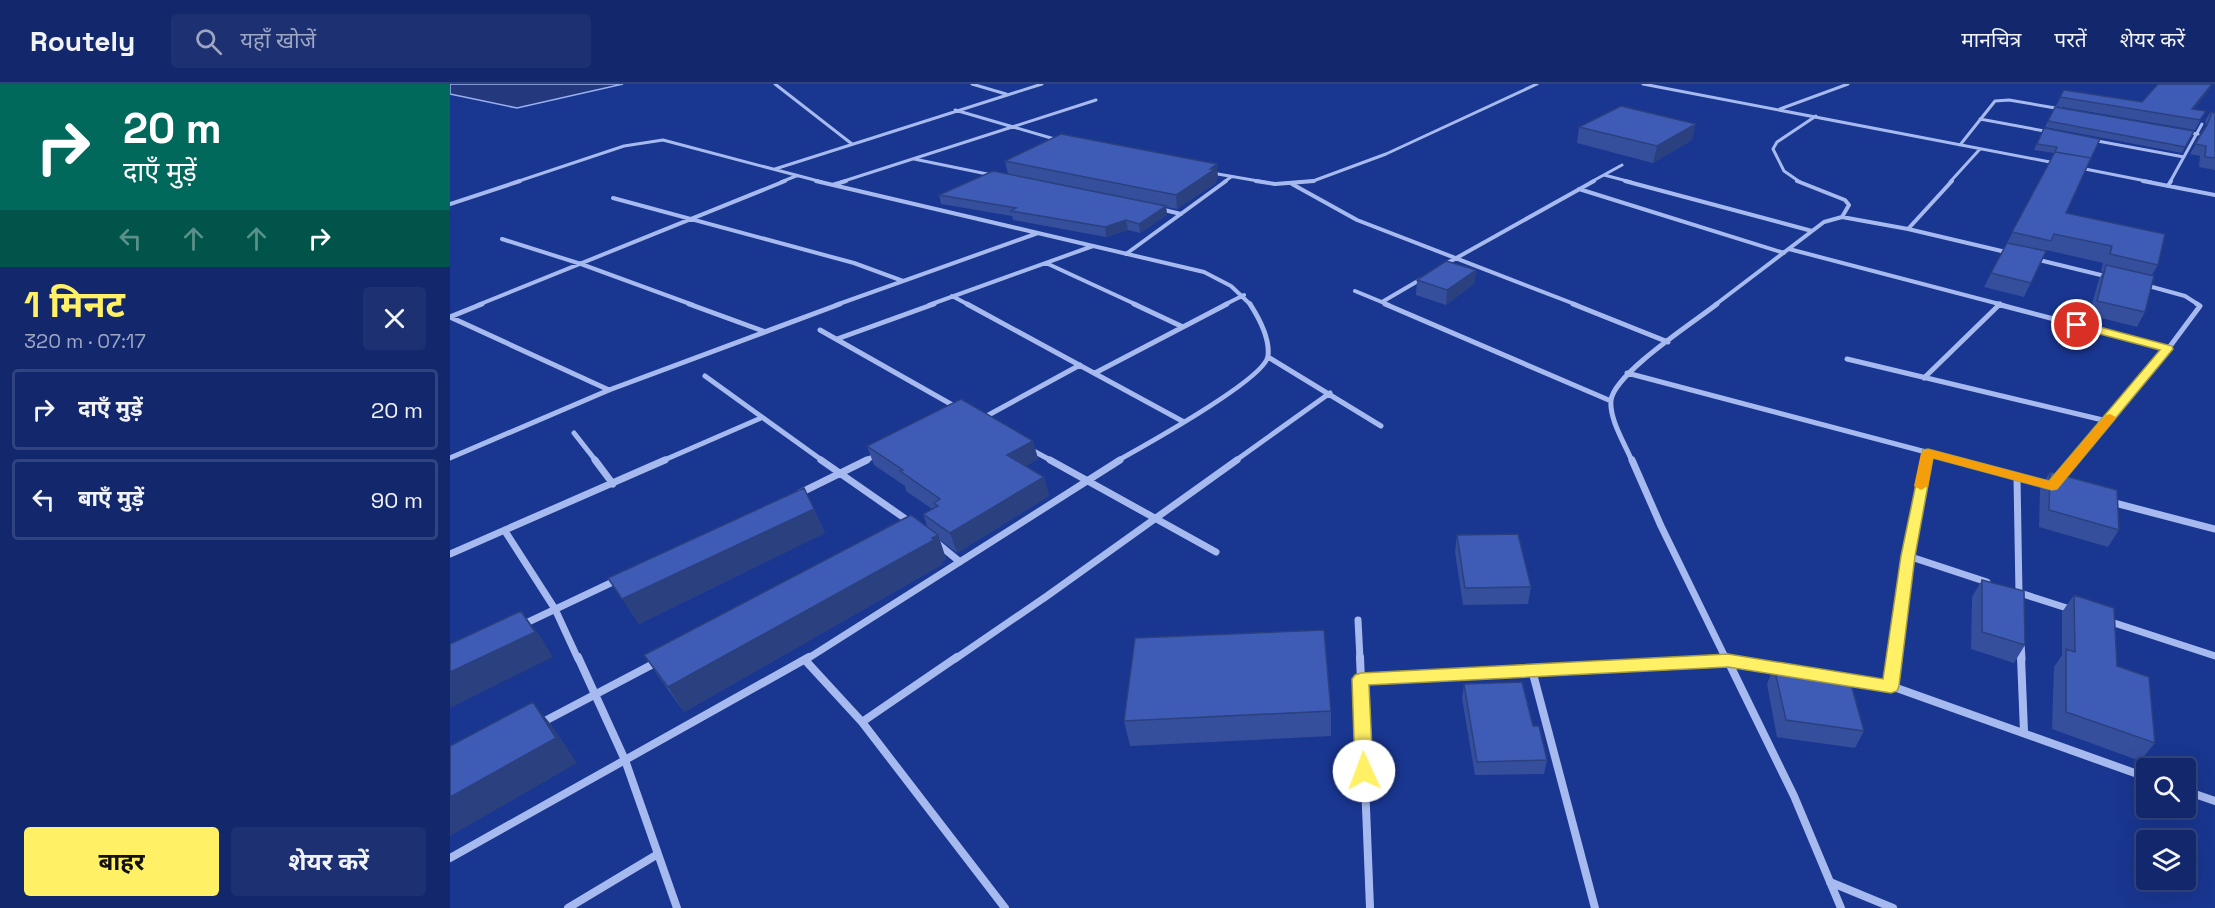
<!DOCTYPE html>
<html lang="hi">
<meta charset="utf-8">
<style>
:root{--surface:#13286c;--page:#1c3072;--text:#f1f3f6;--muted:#9da6c2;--line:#32447f;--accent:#fff065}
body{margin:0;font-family:"Space Grotesk","Noto Sans Devanagari",sans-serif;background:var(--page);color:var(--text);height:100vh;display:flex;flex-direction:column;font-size:22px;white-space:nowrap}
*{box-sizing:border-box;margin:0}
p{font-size:20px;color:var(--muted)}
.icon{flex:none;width:33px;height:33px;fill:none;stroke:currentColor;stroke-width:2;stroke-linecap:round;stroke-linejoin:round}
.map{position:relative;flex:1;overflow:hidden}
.sheet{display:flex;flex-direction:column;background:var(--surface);width:450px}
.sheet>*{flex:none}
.banner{background:#00695c;color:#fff;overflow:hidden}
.buttons{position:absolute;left:1686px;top:674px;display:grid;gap:12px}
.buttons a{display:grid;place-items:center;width:60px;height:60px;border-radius:6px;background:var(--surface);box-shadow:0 6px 24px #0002,0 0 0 2px var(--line);font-size:30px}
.pin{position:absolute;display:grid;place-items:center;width:51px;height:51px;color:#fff;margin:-26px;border:3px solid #fff;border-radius:50%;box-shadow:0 2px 6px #0007}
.me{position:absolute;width:66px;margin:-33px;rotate:358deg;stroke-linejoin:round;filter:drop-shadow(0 0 4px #0008)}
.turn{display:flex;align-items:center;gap:21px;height:126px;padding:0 24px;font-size:27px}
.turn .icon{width:78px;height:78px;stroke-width:2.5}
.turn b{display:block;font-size:42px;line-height:51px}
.lanes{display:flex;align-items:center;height:57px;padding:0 24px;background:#0003;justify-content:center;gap:30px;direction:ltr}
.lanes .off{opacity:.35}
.round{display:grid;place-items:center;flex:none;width:63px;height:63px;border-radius:6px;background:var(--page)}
.overview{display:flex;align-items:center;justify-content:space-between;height:102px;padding:0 24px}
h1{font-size:36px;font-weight:700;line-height:45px;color:var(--accent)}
.primary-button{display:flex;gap:12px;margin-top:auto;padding:12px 24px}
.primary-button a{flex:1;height:69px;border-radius:6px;background:var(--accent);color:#111;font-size:24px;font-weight:700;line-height:69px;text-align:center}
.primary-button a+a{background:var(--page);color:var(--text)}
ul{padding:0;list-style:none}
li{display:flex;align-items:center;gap:18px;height:81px;margin:0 12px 9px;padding:0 12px;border:3px solid var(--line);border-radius:6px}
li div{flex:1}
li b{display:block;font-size:22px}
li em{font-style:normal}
header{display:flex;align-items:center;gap:36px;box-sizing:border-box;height:84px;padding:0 30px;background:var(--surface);border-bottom:2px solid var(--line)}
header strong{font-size:28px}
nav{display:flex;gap:33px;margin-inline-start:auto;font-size:21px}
.search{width:420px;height:54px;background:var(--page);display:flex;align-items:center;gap:15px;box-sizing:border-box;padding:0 21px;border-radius:6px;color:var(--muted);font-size:22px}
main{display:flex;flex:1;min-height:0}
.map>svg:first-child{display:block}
.water{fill:#24397d;stroke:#9ab1f1;stroke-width:1.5}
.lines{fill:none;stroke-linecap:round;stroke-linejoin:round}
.minor-far4{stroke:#a7baef;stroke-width:3}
.minor-far3{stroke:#a7baef;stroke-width:4}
.minor-far2{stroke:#a7baef;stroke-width:5}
.minor-far1{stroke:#a7baef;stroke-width:7}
.minor{stroke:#a7baef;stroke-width:8}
.wall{fill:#354f9d}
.shaded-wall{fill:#2b407f}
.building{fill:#3e5cb6;stroke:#2b407f;stroke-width:1.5}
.route{fill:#fff065;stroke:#a69c42;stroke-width:1.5}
.slow{fill:#f59e0b}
</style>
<header>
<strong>Routely</strong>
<div class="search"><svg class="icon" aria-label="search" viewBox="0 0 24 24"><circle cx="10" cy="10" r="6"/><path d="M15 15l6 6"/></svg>यहाँ खोजें</div>
<nav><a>मानचित्र</a><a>परतें</a><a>शेयर करें</a></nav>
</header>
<main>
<section class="sheet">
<div class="banner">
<div class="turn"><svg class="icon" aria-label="right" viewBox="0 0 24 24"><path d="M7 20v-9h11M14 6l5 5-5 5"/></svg><div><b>20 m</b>दाएँ मुड़ें</div></div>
<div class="lanes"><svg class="icon off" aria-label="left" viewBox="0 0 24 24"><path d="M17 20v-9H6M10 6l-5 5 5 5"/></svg><svg class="icon off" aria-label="ahead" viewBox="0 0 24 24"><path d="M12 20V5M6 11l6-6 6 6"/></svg><svg class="icon off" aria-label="ahead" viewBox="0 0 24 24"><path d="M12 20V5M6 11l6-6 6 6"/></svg><svg class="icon" aria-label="right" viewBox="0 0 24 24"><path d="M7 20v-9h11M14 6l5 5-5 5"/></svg></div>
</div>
<div class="overview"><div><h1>1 मिनट</h1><p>320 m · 07:17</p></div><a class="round"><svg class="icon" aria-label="close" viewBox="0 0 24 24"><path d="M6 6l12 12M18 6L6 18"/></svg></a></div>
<ul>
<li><svg class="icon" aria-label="right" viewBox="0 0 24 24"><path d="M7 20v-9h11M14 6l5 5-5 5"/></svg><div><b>दाएँ मुड़ें</b></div><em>20 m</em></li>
<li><svg class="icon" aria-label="left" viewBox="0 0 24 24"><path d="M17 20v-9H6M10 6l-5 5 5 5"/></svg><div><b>बाएँ मुड़ें</b></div><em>90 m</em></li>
</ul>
<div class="primary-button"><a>बाहर</a><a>शेयर करें</a></div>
</section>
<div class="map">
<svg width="1765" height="824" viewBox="0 0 1765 824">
<rect width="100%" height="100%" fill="#193690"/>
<path class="water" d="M0 0H173L67 24 0 10Z"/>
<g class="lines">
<path class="minor-far4" d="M325 0 402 60
M522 0 556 10
M1193 0 1605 79
M1330 25 1398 0
M505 26 608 56
M1530 35 1600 48
M1736 48 1748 50
M1642 56 1734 73
M1510 61 1545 17 1559 16 1611 25
M464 75 542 91
M1630 84 1701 98
M325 85 592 0
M762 89 814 98
M1154 91 1181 98
M66 98 174 62 213 56 372 98
M331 98 346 92
M391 98 646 16
M774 98 781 93
M848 98 863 97 936 70 1087 0
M1141 98 1172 81
M1350 98 1334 87 1323 65 1327 58 1366 32
M1500 98 1530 65
M1720 98 1752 40"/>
<path class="minor-far3" d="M366 97 754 188 781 202 801 221
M806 97 825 100 864 97
M1175 97 1362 147
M1347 97 1395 116 1399 121 1392 133
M1693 97 1765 111
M842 100 907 136 1127 221
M382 101 396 97
M1718 102 1721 97
M1129 105 1334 169
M163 114 404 179 453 197
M0 120 70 97
M710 125 731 130
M1458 145 1502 97
M52 155 131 180 243 221
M1339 165 1553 221
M676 170 776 97
M1585 175 1659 193
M596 179 687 221
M992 182 1144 97
M1695 201 1735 212 1749 221
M905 207 939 221
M502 212 519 221
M932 218 973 194
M28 221 335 97
M386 221 588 149
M479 221 643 162
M774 221 794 211
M1265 221 1374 138 1392 133 1458 145 1560 169"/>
<path class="minor-far2" d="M239 220 313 247
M517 220 734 338
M684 220 733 243
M935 220 1161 317
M1123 220 1218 258
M1547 220 1718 265
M0 233 32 220
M0 233 159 306
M370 246 506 323
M387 255 484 220
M818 273 931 342
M1397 275 1657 337
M645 289 777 220
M1177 289 1510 377
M255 292 373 377
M1474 294 1550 220
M533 334 630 281
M124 349 146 377
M580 365 602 377
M0 374 159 306 390 220
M212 377 311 334
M414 377 427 371
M667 377C692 363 815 295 818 272 820 255 809 234 800 220
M785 377 880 309
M1182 377C1175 360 1159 335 1161 316 1165 289 1244 238 1267 220
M1475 377 1477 369
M1623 377 1718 265 1750 222 1747 220"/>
<path class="minor-far1" d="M145 376 163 400
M371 376 460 438
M600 376 766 468
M1182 376 1211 442 1276 575
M1504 376 1599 401
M1567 393 1569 510
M1606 397 1624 376
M350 409 417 376
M1661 418 1765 445
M55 447 105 525 128 575
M487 459 510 478
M0 470 215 376
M1458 472 1537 498
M1567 508 1623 526
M908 536 910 575
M1658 537 1765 572
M74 540 167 496
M1571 559 1572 575
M357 575 670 376
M505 575 597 512 787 376
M1445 575 1458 472 1476 376"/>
<path class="minor" d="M128 573 175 676 227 824
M910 573 920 824
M1276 573 1344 712 1391 824
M1571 573 1574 648
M355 576 412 638 555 824
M1082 586 1145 824
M1392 594 1441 602 1696 693
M911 595 1278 577 1332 585
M1441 602 1445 573
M412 638 507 573
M91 639 207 578
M1736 707 1765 717
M0 774 359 573
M1380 798 1443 824
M118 824 208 770"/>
</g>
<path class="wall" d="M1614 6 1744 25 1750 37 1745 46 1606 22Z
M1605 23 1744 47 1732 69 1595 43Z
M1760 28 1765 29V86L1749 83 1750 72 1740 70 1753 48 1756 41 1755 37Z
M1129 43 1242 56 1203 79 1127 59Z
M1594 44 1650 55 1616 129 1708 181 1702 191 1695 228 1687 243 1639 231 1649 195 1653 188 1651 187 1653 179 1596 166 1574 213 1534 203 1604 69 1584 66Z
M555 77 768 94 766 96V99L727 125 716 123 717 131 690 149 678 146 656 153 563 136 562 132 491 120 489 111 558 90Z
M1026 186 1024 200 996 221 966 211 967 196Z
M583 357 588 375 576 382 594 393 599 412 507 469 490 456 496 475 492 478 493 480 234 628 211 596 194 571 478 444 473 430 482 425 456 407 455 402 424 381 417 362Z
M1600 388 1669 446 1658 463 1589 443 1590 405Z
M364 425 375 449 189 540 158 494Z
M1007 451 1081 503 1078 520 1013 521 1005 468Z
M1532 496 1575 561 1564 579 1521 565 1522 513Z
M1624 511 1667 582 1705 659 1690 677 1602 645 1604 583 1612 571V528Z
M1324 583 1414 647 1405 664 1327 653 1317 600Z
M1014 600 1083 642 1097 676 1094 690 1025 691 1012 614Z
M881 627V652L680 662 674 637Z"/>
<path class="shaded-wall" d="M1762 0H1764L1737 35 1742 25Z
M1246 40 1242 56 1203 79 1207 62Z
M767 80 768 94 766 96V99L727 125 726 111Z
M716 122 717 131 690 149 689 140Z
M676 136 678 146 656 153 655 143Z
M1026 186 1024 200 996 221 997 206Z
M583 357 588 375 562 390 557 371Z
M594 393 599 412 507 469 500 449Z
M364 425 375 449 189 540 172 515Z
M488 451 496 475 492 478 493 480 234 628 218 603Z
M71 527 90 552 103 573 0 624V588Z
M83 618 103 643 127 679 0 752V713Z"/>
<path class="building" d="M1708 0H1762L1742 25 1756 27 1750 36 1610 13 1614 6 1692 18Z
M1171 22 1246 40 1207 62 1129 43Z
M1605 23 1744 47 1735 63 1598 37Z
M1760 28 1765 29V74L1755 73 1756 62 1745 60 1757 41 1761 31Z
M1594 44 1650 55 1641 74 1605 68 1607 63 1587 60Z
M611 50 767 80 760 85H765L726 111 555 77Z
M1605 68 1641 74 1616 129 1715 150 1708 181 1660 170 1662 162 1604 150 1601 157 1562 148Z
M543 87 716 122 689 140 676 136 655 143 561 127 566 124 489 111Z
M1557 159 1596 167 1581 199 1541 189Z
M996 177 1026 186 997 206 967 196Z
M1656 181 1704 192 1695 228 1647 217Z
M511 315 583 357 557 371 594 393 500 449 473 430 488 422 484 419 490 415 450 387 453 386 417 362Z
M1600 388 1667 406 1669 446 1599 426Z
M354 404 364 425 172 515 158 494Z
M461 431 488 451 482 454 484 456 218 603 194 571Z
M1068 450 1081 503 1015 504 1007 451Z
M1532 496 1574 507 1575 561 1532 548Z
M1624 511 1664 524 1667 582 1699 593 1705 659 1616 628V565L1625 568Z
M71 527 85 548 0 588V560Z
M874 546 881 627 674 637 685 554Z
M1324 583 1399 593 1414 647 1336 636Z
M1072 598 1083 642H1089L1097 676 1027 678 1014 600Z
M83 618 106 654 0 713V662Z"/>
<path class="route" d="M1627 237 1722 262 1723 265 1607 405 1602 406 1483 374 1465 472 1449 602 1447 607 1441 609 1278 583 919 601 923 687 921 692 914 695 908 692 905 687 902 595 905 591 911 589 1278 570 1433 595 1451 472 1473 366 1478 365 1599 397 1710 266 1623 243V238Z"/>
<path class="slow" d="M1660 330 1666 333 1664 336 1607 405 1602 406 1483 374 1478 402 1471 406 1464 402 1471 369 1478 365 1599 397 1656 331Z"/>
</svg>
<div class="buttons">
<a><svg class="icon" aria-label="search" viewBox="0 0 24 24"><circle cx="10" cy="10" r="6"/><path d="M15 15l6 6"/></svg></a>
<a><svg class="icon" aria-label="layers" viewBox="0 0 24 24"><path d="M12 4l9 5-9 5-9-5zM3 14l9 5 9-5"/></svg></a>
</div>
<div class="pin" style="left:1627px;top:241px;background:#d93025"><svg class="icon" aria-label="arrive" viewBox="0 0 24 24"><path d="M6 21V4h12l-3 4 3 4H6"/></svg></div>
<svg class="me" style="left:914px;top:687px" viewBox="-20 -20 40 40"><circle r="19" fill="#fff"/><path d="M0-13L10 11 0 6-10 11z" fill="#fff065"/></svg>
</div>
</main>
